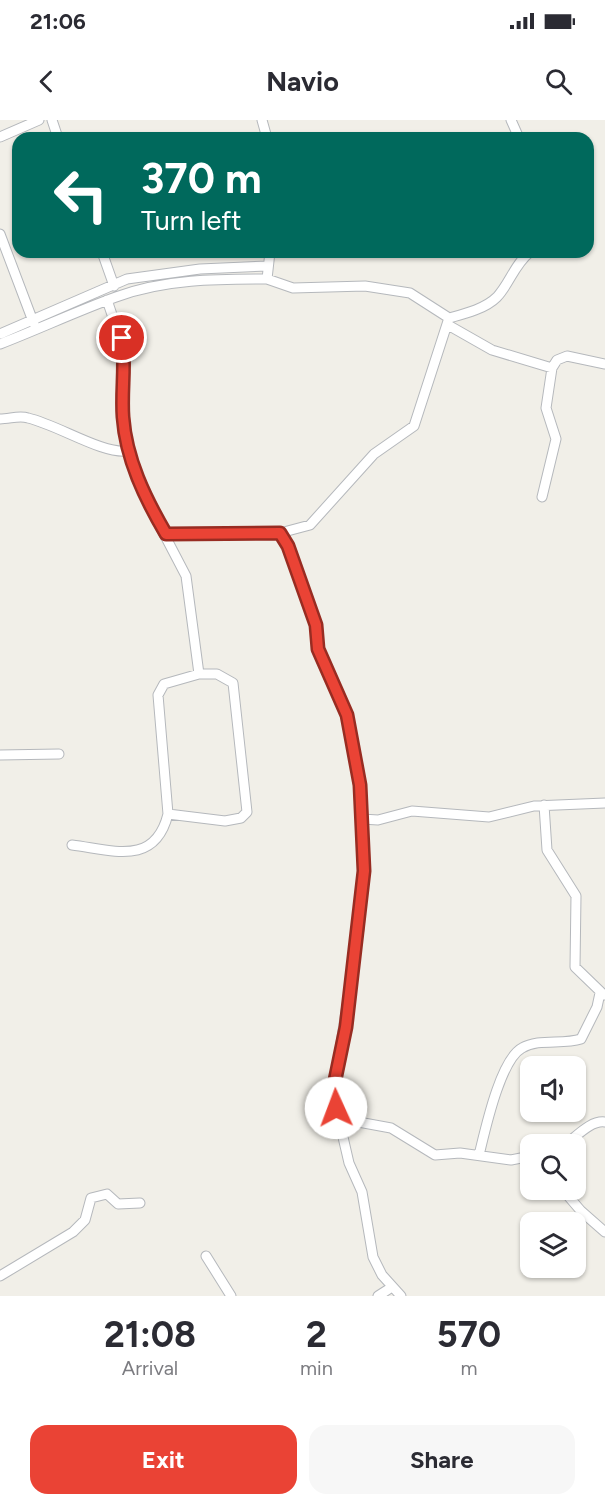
<!DOCTYPE html>
<style>
:root{--surface:#fff;--page:#f7f7f7;--text:#2b2b33;--muted:#7c7c81;--accent:#ea4335}
body{margin:0;font-family:Figtree,sans-serif;background:var(--page);color:var(--text);height:100vh;display:flex;flex-direction:column;font-size:22px;white-space:nowrap}
*{box-sizing:border-box;margin:0}
p{font-size:20px;color:var(--muted)}
.icon{flex:none;width:33px;height:33px;fill:none;stroke:currentColor;stroke-width:2;stroke-linecap:round;stroke-linejoin:round}
.map{position:relative;height:1176px;overflow:hidden}
.side{display:flex;flex-direction:column;background:var(--surface);flex:1}
.side>*{flex:none}
.top-card{position:absolute;left:12px;top:12px;width:582px;height:126px;border-radius:18px;box-shadow:0 2px 4px #0004;background:#00695c;color:#fff;overflow:hidden}
.buttons{position:absolute;left:520px;top:936px;display:grid;gap:12px}
.buttons a{display:grid;place-items:center;width:66px;height:66px;border-radius:12px;background:var(--surface);box-shadow:0 2px 4px #0004;font-size:30px}
.pin{position:absolute;display:grid;place-items:center;width:51px;height:51px;color:#fff;margin:-26px;border:3px solid #fff;border-radius:50%;box-shadow:0 2px 6px #0007}
.me{position:absolute;width:66px;margin:-33px;rotate:358deg;stroke-linejoin:round;filter:drop-shadow(0 0 4px #0008)}
.turn{display:flex;align-items:center;gap:21px;height:126px;padding:0 30px;font-size:27px}
.turn .icon{width:78px;height:78px;stroke-width:2.5}
.turn b{display:block;font-size:42px;line-height:51px}
.eta{display:flex;justify-content:space-evenly;align-items:center;height:102px;text-align:center}
.eta b{font-size:36px;font-weight:700;line-height:42px}
.action{display:flex;gap:12px;margin-top:auto;padding:12px 30px}
.action a{flex:1;height:69px;border-radius:18px;background:var(--accent);color:#fff;font-size:24px;font-weight:700;line-height:69px;text-align:center}
.action a+a{background:var(--page);color:var(--text)}
.status{display:flex;justify-content:space-between;align-items:center;height:42px;padding:0 30px;background:var(--surface);direction:ltr}
.status svg{height:16px;fill:currentColor}
header{display:flex;justify-content:space-between;align-items:center;height:78px;padding:0 30px;background:var(--surface);font-size:27px;font-weight:700}
.map>svg:first-child{display:block}
.lines{fill:none;stroke-linecap:round;stroke-linejoin:round}
.street-casing{stroke:#b5b8bc;stroke-width:11}
.street{stroke:#fff;stroke-width:9}
.route-casing{stroke:#982c22;stroke-width:15}
.route{stroke:#ea4335;stroke-width:10}
</style>
<div class="status"><b>21:06</b><svg viewBox="0 0 49 12"><path d="M0 12V9h3v3zM5 12V6h3v6zM10 12V3h3v9zM15 12V0h3v12zM26 1h20v11H26zM47 4h2v5h-2z"/></svg></div>
<header><svg class="icon" aria-label="back" viewBox="0 0 24 24"><path d="M15 5l-7 7 7 7"/></svg>Navio<svg class="icon" aria-label="search" viewBox="0 0 24 24"><circle cx="10" cy="10" r="6"/><path d="M15 15l6 6"/></svg></header>
<div class="map">
<svg width="605" height="1176" viewBox="0 0 605 1176">
<rect width="100%" height="100%" fill="#f1efe8"/>
<g class="lines">
<g class="street-casing">
<path id="street" d="M52 0 58 18
M262 0 267 18
M511 0 519 18
M0 17 39 0
M0 114 34 204
M102 132 114 166
M270 132 267 159 293 168 365 166 410 173 449 198C464 194 485 189 497 177 510 163 514 145 530 132
M448 205 492 230 552 248
M0 214 127 159 200 149 267 146
M0 224C39 209 77 191 116 177 164 159 217 159 267 159
M0 299C10 299 19 295 28 298 58 305 102 334 127 331
M542 377 556 319 546 288 552 248 557 240 567 236 605 244
M280 413 288 425 316 505 318 529 347 595 360 665 364 751 359 809 333 974 349 1043 362 1072 373 1137 382 1155 401 1176
M166 414 280 413 310 405 374 334 414 306 449 198
M0 635 59 634
M544 685 547 730 576 776 575 847 604 875
M168 694 225 701 241 698 247 692 233 563 217 554H199
M362 699 378 700 412 691 489 697 534 686 605 683
M72 725C112 730 155 747 168 694L158 575 164 564 199 554 186 456 151 389 127 331 123 288V227L107 180
M339 1002 353 1001 391 1008 435 1035 460 1033 511 1040 531 1036
M566 1024C577 1016 591 1000 605 1002
M479 1035C485 1011 500 940 522 928 539 918 562 925 581 919L597 887 600 873
M563 1070 581 1091 605 1112
M206 1136 231 1176
M0 1156 73 1112 85 1100 91 1078 107 1074 118 1084 140 1083
M378 1176 392 1167"/>
</g>
<use href="#street" class="street"/>
</g>
<g class="lines">
<g class="route-casing">
<path id="route" d="M122 218C126 244 121 271 123 297 126 339 145 378 166 414L280 413 288 426 316 505 318 529 347 595 360 665 364 751 346 907 334 965 336 988"/>
</g>
<use href="#route" class="route"/>
</g>
</svg>
<div class="buttons">
<a><svg class="icon" aria-label="sound" viewBox="0 0 24 24"><path d="M4 9h4l5-4v14l-5-4H4zM17 9q2 3 0 6"/></svg></a>
<a><svg class="icon" aria-label="search" viewBox="0 0 24 24"><circle cx="10" cy="10" r="6"/><path d="M15 15l6 6"/></svg></a>
<a><svg class="icon" aria-label="layers" viewBox="0 0 24 24"><path d="M12 4l9 5-9 5-9-5zM3 14l9 5 9-5"/></svg></a>
</div>
<div class="pin" style="left:122px;top:218px;background:#d93025"><svg class="icon" aria-label="arrive" viewBox="0 0 24 24"><path d="M6 21V4h12l-3 4 3 4H6"/></svg></div>
<svg class="me" style="left:336px;top:988px" viewBox="-20 -20 40 40"><circle r="19" fill="#fff"/><path d="M0-13L10 11 0 6-10 11z" fill="#ea4335"/></svg>
<div class="top-card">
<div class="turn"><svg class="icon" aria-label="left" viewBox="0 0 24 24"><path d="M17 20v-9H6M10 6l-5 5 5 5"/></svg><div><b>370 m</b>Turn left</div></div>
</div>
</div>
<section class="side">
<div class="eta">
<div><b>21:08</b><p>Arrival</p></div>
<div><b>2</b><p>min</p></div>
<div><b>570</b><p>m</p></div>
</div>
<div class="action"><a>Exit</a><a>Share</a></div>
</section>
